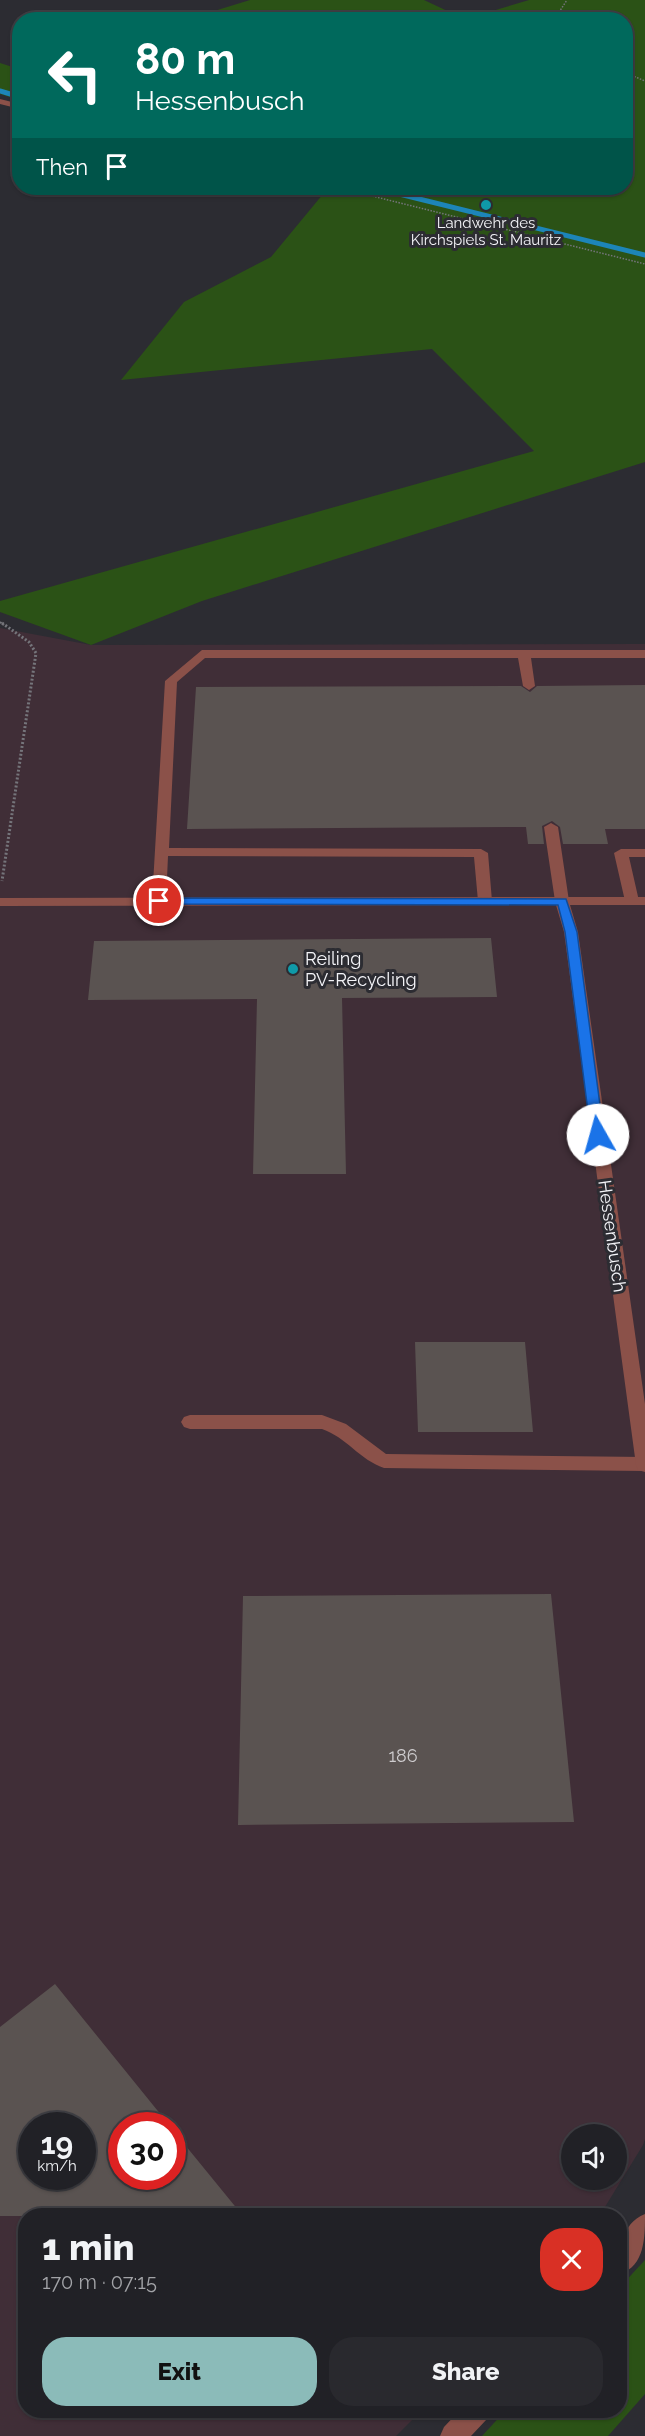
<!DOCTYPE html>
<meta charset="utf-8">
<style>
:root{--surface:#212126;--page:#29292e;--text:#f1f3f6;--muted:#a2a3a7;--line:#3e3e43;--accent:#8bbbb9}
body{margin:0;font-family:Raleway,sans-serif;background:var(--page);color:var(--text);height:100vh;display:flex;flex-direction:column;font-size:22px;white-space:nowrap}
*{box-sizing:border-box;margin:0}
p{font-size:20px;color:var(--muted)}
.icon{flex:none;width:33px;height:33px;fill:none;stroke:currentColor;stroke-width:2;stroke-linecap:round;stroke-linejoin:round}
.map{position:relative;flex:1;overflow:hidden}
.details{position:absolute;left:18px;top:2208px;width:609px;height:210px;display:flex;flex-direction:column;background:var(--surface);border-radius:24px;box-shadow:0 2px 4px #0004,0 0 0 2px var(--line)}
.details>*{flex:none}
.banner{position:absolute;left:12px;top:12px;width:621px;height:183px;border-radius:24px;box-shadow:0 2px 4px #0004,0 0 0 2px var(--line);background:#00695c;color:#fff;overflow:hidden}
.buttons{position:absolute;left:561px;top:2124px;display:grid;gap:12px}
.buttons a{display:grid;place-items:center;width:66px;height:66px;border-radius:50%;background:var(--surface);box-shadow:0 2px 4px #0004,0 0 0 2px var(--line);font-size:30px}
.speed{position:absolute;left:18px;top:2112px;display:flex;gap:12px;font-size:30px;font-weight:700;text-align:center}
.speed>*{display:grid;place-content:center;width:78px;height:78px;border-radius:50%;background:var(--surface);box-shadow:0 2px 4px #0004,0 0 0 2px var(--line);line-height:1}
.speed small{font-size:15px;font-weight:400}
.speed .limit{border:9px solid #d22;background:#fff;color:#111}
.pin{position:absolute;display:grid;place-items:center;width:51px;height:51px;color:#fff;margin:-26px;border:3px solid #fff;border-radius:50%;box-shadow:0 2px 6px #0007}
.me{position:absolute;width:66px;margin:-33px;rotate:353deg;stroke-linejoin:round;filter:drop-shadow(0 0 4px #0008)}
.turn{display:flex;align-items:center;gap:21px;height:126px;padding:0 24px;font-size:27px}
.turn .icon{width:78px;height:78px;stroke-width:2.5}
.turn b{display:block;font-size:42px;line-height:51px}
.then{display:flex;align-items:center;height:57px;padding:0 24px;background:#0003;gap:12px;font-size:22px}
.round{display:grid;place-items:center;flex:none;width:63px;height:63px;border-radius:24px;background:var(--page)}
.summary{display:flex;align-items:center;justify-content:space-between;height:102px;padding:0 24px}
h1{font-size:36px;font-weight:800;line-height:45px}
.action{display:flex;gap:12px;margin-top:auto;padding:12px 24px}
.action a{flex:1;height:69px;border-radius:24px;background:var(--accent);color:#111;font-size:24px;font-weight:800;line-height:69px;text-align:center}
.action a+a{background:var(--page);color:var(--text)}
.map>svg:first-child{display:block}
.industrial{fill:#402e37;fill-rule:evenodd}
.green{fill:#2b5216}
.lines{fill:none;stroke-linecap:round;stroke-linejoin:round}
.stream{stroke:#1d85b8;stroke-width:5}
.building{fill:#5a5351;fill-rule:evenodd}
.path-far2{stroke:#75757b;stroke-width:1.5;stroke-dasharray:1.5 1.5;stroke-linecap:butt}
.path-far1{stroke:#75757b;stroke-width:2;stroke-dasharray:2 2;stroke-linecap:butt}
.path{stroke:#75757b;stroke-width:3;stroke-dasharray:2 2;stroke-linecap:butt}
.service{fill:#8b5149;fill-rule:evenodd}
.minor{fill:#8b5149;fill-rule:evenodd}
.route{fill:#1a73e8;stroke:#114b97;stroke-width:1.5}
.culture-dot{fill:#0f9aa8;stroke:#2c2c32;stroke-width:2}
.labels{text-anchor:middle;stroke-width:6;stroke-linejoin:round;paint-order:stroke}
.far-poi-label{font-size:15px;fill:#f4f4f8;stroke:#2c2c32}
.poi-label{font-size:18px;fill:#f4f4f8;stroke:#2c2c32;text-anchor:start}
.street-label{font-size:18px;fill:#f4f4f8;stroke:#2c2c32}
.near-number-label{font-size:18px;fill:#ceccce}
</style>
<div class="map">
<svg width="645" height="2436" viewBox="0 0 645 2436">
<rect width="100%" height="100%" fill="#2c2c32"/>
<path class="industrial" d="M0 628 91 645 645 644V2139L643 2145 600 2215 26 2216V2410L421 2411 396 2436H0ZM32 2126H82V2176H32ZM122 2126H172V2176H122ZM572 2134H616V2180H572Z"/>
<path class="green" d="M250 0H424L456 15 489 12 529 0H645V462L202 601 91 645 0 612V601L534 451 432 349 121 380 184 302 271 257 328 188H626V20L188 19Z
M0 63 19 69V100L0 94Z
M645 2260V2394L608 2436H482L505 2411 620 2410V2287Z"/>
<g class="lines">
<path class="stream" d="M0 91 20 97
M375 188 645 255"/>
</g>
<path class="building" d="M645 685V829H605L608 844H563L560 827 552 821 542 826 544 844H528L526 827 187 829 196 687 521 686 530 692 537 686Z
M491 938 497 997 342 998 346 1174H253L257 999 88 1000 94 941Z
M415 1342H525L533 1432H418Z
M551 1594 574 1822 238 1825 243 1596Z
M55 1984 170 2126H122V2176H172V2129L243 2216H0V2027ZM32 2126H82V2176H32Z"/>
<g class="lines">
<path class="path-far2" d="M554 20 567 0
M626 73 645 81
M322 188 352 191 645 264"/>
<path class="path-far1" d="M0 622 4 625"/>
<path class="path" d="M2 623 29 642 36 653 2 881"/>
<path class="service" d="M0 99 20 104V109L0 104Z
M202 650H645V658H531L535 686 529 690 523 686 518 658H205L177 682 169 848 481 849 488 853 492 901 485 905 478 901 474 857 168 856 166 901 159 905 152 901 165 681Z
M551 823 558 827 569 901 562 905 555 901 544 827Z
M621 849H645V857H629L639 901 632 905 625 901 614 853Z
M190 1415H322L346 1424 386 1454 645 1457V1471L384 1468C360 1460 346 1437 322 1429H190L184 1427 181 1422 184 1417Z"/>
<path class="minor" d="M561 897H645V905H570L578 932 645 1404V1472L638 1470 636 1465 564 932 556 905 0 906V898Z
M645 2214C645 2237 645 2266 620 2274 620 2251 620 2224 645 2214Z
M460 2410H491L487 2419 471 2436H440L444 2427Z"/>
</g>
<path class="route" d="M155 898 566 899 577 932 604 1135 598 1140 591 1135 565 932 558 905 159 904 155 903Z"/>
<g class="culture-dot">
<circle cx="486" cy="205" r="6"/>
<circle cx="293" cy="969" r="6"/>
</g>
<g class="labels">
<g class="far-poi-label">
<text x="486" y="228">Landwehr des<tspan x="486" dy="17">Kirchspiels St. Mauritz</tspan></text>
</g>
<g class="poi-label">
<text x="305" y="965">Reiling<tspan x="305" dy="21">PV-Recycling</tspan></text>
</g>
<g class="street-label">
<text transform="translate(612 1236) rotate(82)" y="6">Hessenbusch</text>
</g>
<g class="near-number-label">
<text x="403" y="1762">186</text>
</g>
</g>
</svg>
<div class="buttons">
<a><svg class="icon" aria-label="sound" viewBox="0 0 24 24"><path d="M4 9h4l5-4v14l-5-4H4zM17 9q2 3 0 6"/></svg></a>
</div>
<div class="speed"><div>19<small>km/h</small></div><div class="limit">30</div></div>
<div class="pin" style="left:159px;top:901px;background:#d93025"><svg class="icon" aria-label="arrive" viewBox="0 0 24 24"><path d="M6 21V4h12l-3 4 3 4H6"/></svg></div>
<svg class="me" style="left:598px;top:1135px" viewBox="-20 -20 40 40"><circle r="19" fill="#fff"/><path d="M0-13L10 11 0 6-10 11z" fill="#1a73e8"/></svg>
<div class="banner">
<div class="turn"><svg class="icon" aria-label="left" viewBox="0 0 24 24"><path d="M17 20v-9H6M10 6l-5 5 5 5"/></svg><div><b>80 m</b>Hessenbusch</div></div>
<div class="then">Then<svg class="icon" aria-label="arrive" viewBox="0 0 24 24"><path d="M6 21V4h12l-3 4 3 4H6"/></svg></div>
</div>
<section class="details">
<div class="summary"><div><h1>1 min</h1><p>170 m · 07:15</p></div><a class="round" style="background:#d93025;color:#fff"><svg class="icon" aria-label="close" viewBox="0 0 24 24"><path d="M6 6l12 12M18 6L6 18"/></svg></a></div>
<div class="action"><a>Exit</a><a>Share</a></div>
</section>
</div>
